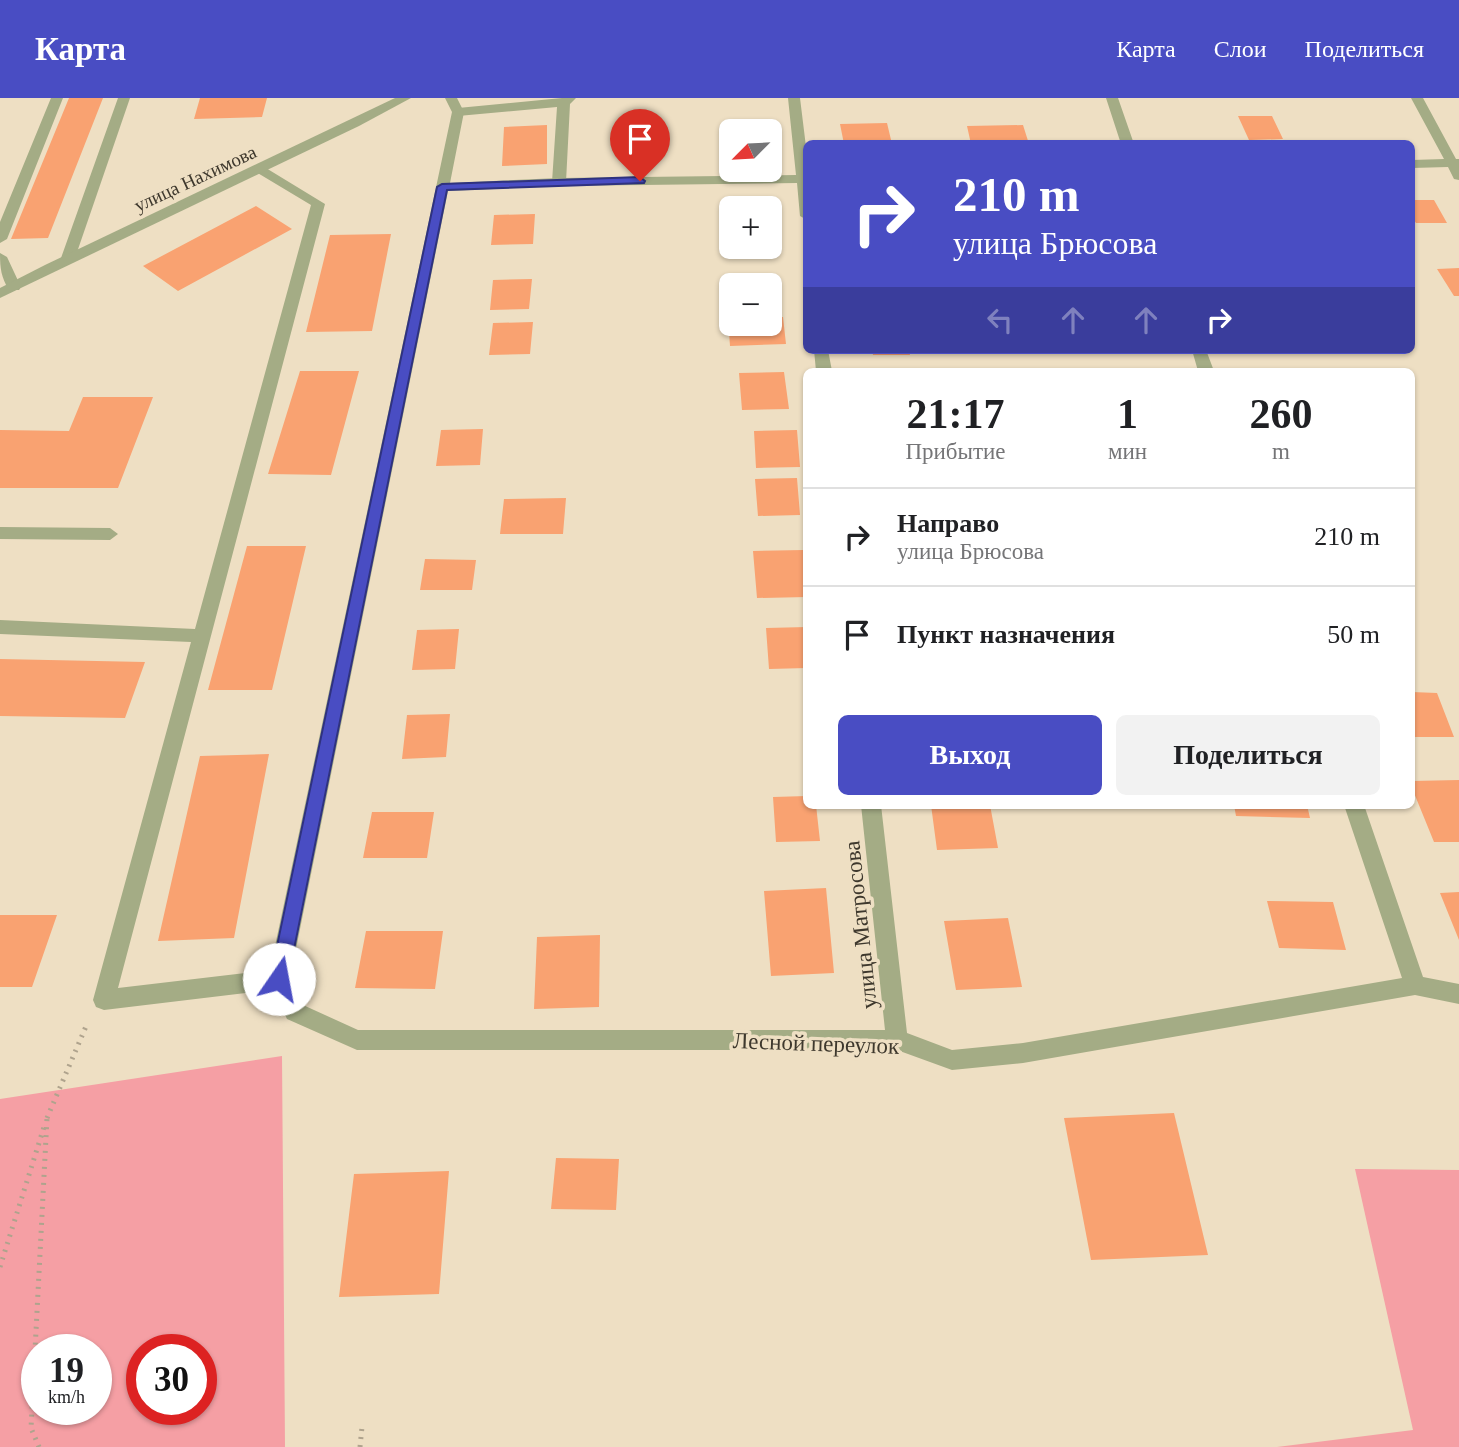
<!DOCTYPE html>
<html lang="ru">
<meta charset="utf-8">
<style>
:root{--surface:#fff;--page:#f2f2f2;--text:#202124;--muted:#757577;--line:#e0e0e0;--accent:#494dc3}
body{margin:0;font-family:"Times New Roman",serif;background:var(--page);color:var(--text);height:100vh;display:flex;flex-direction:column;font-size:26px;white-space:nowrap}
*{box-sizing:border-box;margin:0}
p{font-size:23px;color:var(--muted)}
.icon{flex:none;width:38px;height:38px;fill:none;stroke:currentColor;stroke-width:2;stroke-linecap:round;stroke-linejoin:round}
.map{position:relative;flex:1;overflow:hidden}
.panel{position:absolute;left:803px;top:270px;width:612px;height:441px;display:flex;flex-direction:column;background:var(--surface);border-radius:10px;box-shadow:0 2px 5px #0004}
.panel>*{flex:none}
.guide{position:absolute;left:803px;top:42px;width:612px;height:214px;border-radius:10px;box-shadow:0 2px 5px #0004;background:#494dc3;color:#fff;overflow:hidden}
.needle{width:46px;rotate:246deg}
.tools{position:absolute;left:719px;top:21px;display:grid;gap:14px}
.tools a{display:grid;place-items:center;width:63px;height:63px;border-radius:10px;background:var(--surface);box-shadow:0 2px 5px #0004;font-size:35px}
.speed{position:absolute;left:21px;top:1236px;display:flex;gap:14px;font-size:35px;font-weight:700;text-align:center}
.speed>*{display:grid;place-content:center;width:91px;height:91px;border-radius:50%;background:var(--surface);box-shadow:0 2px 5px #0004;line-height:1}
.speed small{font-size:18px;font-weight:400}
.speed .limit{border:10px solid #d22;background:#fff;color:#111}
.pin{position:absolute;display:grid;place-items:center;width:60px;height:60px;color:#fff;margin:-72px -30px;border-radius:50% 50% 50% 0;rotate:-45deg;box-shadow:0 0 7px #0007}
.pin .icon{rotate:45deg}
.me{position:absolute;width:77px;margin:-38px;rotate:12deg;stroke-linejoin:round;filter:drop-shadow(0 0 5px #0008)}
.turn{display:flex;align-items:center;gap:24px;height:147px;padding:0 35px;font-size:32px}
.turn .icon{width:91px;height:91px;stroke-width:2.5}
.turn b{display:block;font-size:49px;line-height:60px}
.lanes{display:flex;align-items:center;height:66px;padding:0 35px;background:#0003;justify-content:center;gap:35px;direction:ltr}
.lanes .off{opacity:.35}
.eta{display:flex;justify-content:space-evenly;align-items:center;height:119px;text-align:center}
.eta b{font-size:42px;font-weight:700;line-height:49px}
.button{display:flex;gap:14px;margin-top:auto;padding:14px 35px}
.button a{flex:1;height:80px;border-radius:10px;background:var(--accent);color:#fff;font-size:28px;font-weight:700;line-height:80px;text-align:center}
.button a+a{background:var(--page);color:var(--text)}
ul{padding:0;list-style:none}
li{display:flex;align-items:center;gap:21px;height:98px;padding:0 35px;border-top:2px solid var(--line)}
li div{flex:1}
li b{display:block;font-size:26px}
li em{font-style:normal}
header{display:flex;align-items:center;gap:42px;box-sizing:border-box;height:98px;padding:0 35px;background:var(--accent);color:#fff}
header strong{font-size:33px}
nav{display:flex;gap:38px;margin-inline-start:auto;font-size:24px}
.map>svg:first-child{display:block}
.green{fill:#f59fa4;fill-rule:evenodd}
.building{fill:#f9a271}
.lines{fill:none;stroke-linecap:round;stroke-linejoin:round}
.path{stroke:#afa38d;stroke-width:5;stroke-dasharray:2 6;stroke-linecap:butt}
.service{fill:#a4ac85;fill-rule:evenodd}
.minor{fill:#a4ac85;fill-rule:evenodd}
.tertiary{fill:#a4ac85;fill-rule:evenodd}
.route{fill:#494dc3;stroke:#2f327f;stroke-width:2}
.labels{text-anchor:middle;stroke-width:7;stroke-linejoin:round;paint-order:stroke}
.far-street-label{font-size:19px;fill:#3e382d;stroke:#eedfc3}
.street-label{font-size:23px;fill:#3e382d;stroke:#eedfc3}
</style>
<header>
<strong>Карта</strong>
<nav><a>Карта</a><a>Слои</a><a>Поделиться</a></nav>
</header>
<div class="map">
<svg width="1459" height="1349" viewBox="0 0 1459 1349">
<rect width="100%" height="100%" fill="#eedfc3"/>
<path class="green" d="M282 958 285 1349H0V1001ZM37 1251H96V1311H37ZM142 1251H201V1311H142Z
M1355 1071 1459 1072V1349H1277L1413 1332Z"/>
<path class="building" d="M69 0H103L48 140 11 141Z
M200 0H267L262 19 194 21Z
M1238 18H1272L1283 41 1249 42Z
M887 25 892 46H844L840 26Z
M768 26 769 33H732V59H723L721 27Z
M547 27V66L502 68 504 29Z
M1023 27 1029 46H971L967 28Z
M1412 102H1434L1447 125H1416L1412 119Z
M256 108 292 131 178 193 143 168Z
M535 116 533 146 491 147 494 117Z
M391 136 372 233 306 234 330 137Z
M1459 170V198H1454L1437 171Z
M773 180 776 202H770V187H730L729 181Z
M532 181 529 211 490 212 493 182Z
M770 219H783L786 246 730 248 728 220H732V226H770Z
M533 224 530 256 489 257 493 225Z
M872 252H909L910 257H873Z
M300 273H359L331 377 268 376Z
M784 274 789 311 742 312 739 275Z
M83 299H153L118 390H0V332L69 333Z
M483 331 480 367 436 368 441 332Z
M797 332 800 369 756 370 754 333Z
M797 380 800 417 758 418 755 381Z
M566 400 563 436H500L504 401Z
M247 448H306L272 592H208Z
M804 452 807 499 757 500 753 453Z
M425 461 476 462 472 492H420Z
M807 529V570L769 571 766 530Z
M459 531 455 571 412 572 417 532Z
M0 561 145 564 125 620 0 618Z
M1412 594 1437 595 1454 639H1412Z
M450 616 446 659 402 661 407 617Z
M269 656 234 840 158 843 200 658Z
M1459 682V744H1434L1412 690V683Z
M807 698V707H816L820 743 776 744 773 699Z
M931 707H990L998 750 937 752Z
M1234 707H1307L1310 720 1236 718Z
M372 714H434L427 760H363Z
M826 790 834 875 771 878 764 793Z
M1459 794V842L1440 795Z
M1267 803 1333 804 1346 852 1279 850Z
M0 817H57L32 889H0Z
M1008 820 1022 889 956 892 944 823Z
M366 833H443L435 891 355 890Z
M600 837 599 909 534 911 537 839Z
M1174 1015 1208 1157 1091 1162 1064 1020Z
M556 1060 619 1061 616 1112 551 1111Z
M449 1073 439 1196 339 1199 354 1076Z"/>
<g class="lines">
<path class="path" d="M47 1020 87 926
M0 1169 44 1029
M39 1349 31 1330 47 1020
M360 1349 362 1329"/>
<path class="service" d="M51 0H63L7 141 0 145V124Z
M562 0H576L570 6 566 84 559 88 552 84 557 9 458 18 452 14 458 10Z
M261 67 325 106 118 890 279 871 287 874 290 881 287 888 279 891 104 912 96 909 93 902 191 544 0 536V522L195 531 311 107 256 74V68Z
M0 155 7 159 21 189 19 192H9C1 179 0 170 0 155Z
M0 429 110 430 118 436 110 442 0 441Z"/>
<path class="minor" d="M118 0H130L75 160 68 164 63 163 61 160Z
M445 0H457L464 14 450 85 559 80 796 77 788 0H800L807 57V122L800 118 797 85 559 88 448 93 290 881 303 907 358 932H885L861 707H881L907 935 952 952 1023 945 1402 880 1344 707H1364L1423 879 1459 886V906L1415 897 1023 965 952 972 897 952H357L287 921 268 881 452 14Z
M1106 0H1118L1134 46H1121Z
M1411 0H1423L1456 61H1459V82L1454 81 1448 69 1412 70V62L1444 61Z
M814 252H828L832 273H816Z
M1192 252H1206L1214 273H1198Z"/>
<path class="tertiary" d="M395 0H411L359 28 0 200V190L45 167Z"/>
</g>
<path class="route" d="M640 79 645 83 644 85 447 92 288 881 286 886 279 889 273 886 270 881 437 89 442 86Z"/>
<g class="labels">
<g class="far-street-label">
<text transform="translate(195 80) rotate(-25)" y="7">улица Нахимова</text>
</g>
<g class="street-label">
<text transform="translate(860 827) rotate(-96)" y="8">улица Матросова</text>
<text transform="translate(816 945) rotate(2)" y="8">Лесной переулок</text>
</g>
</g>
</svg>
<div class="tools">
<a><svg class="needle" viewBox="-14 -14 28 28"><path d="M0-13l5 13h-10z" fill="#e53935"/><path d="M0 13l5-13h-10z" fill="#757577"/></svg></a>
<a>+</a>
<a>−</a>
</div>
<div class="speed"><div>19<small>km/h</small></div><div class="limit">30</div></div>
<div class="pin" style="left:640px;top:83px;background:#d93025"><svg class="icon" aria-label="arrive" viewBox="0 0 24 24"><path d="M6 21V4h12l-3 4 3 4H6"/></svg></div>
<svg class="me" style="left:279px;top:881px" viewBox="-20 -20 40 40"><circle r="19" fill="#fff"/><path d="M0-13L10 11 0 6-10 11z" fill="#494dc3"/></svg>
<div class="guide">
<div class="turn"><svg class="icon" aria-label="right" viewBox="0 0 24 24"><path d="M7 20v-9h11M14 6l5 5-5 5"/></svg><div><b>210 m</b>улица Брюсова</div></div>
<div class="lanes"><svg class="icon off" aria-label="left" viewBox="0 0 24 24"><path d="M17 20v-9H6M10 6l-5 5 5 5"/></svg><svg class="icon off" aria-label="ahead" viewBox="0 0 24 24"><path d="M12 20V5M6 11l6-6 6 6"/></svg><svg class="icon off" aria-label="ahead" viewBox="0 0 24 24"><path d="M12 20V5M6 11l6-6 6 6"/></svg><svg class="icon" aria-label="right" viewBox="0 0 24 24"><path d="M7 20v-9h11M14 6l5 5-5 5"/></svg></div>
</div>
<section class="panel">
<div class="eta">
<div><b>21:17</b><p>Прибытие</p></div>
<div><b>1</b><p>мин</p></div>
<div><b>260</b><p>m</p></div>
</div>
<ul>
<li><svg class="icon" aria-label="right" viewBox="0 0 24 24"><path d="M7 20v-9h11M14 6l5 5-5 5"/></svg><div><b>Направо</b><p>улица Брюсова</p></div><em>210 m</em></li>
<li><svg class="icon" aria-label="arrive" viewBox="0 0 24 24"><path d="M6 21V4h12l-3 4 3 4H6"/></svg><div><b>Пункт назначения</b></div><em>50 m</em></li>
</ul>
<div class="button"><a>Выход</a><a>Поделиться</a></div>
</section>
</div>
